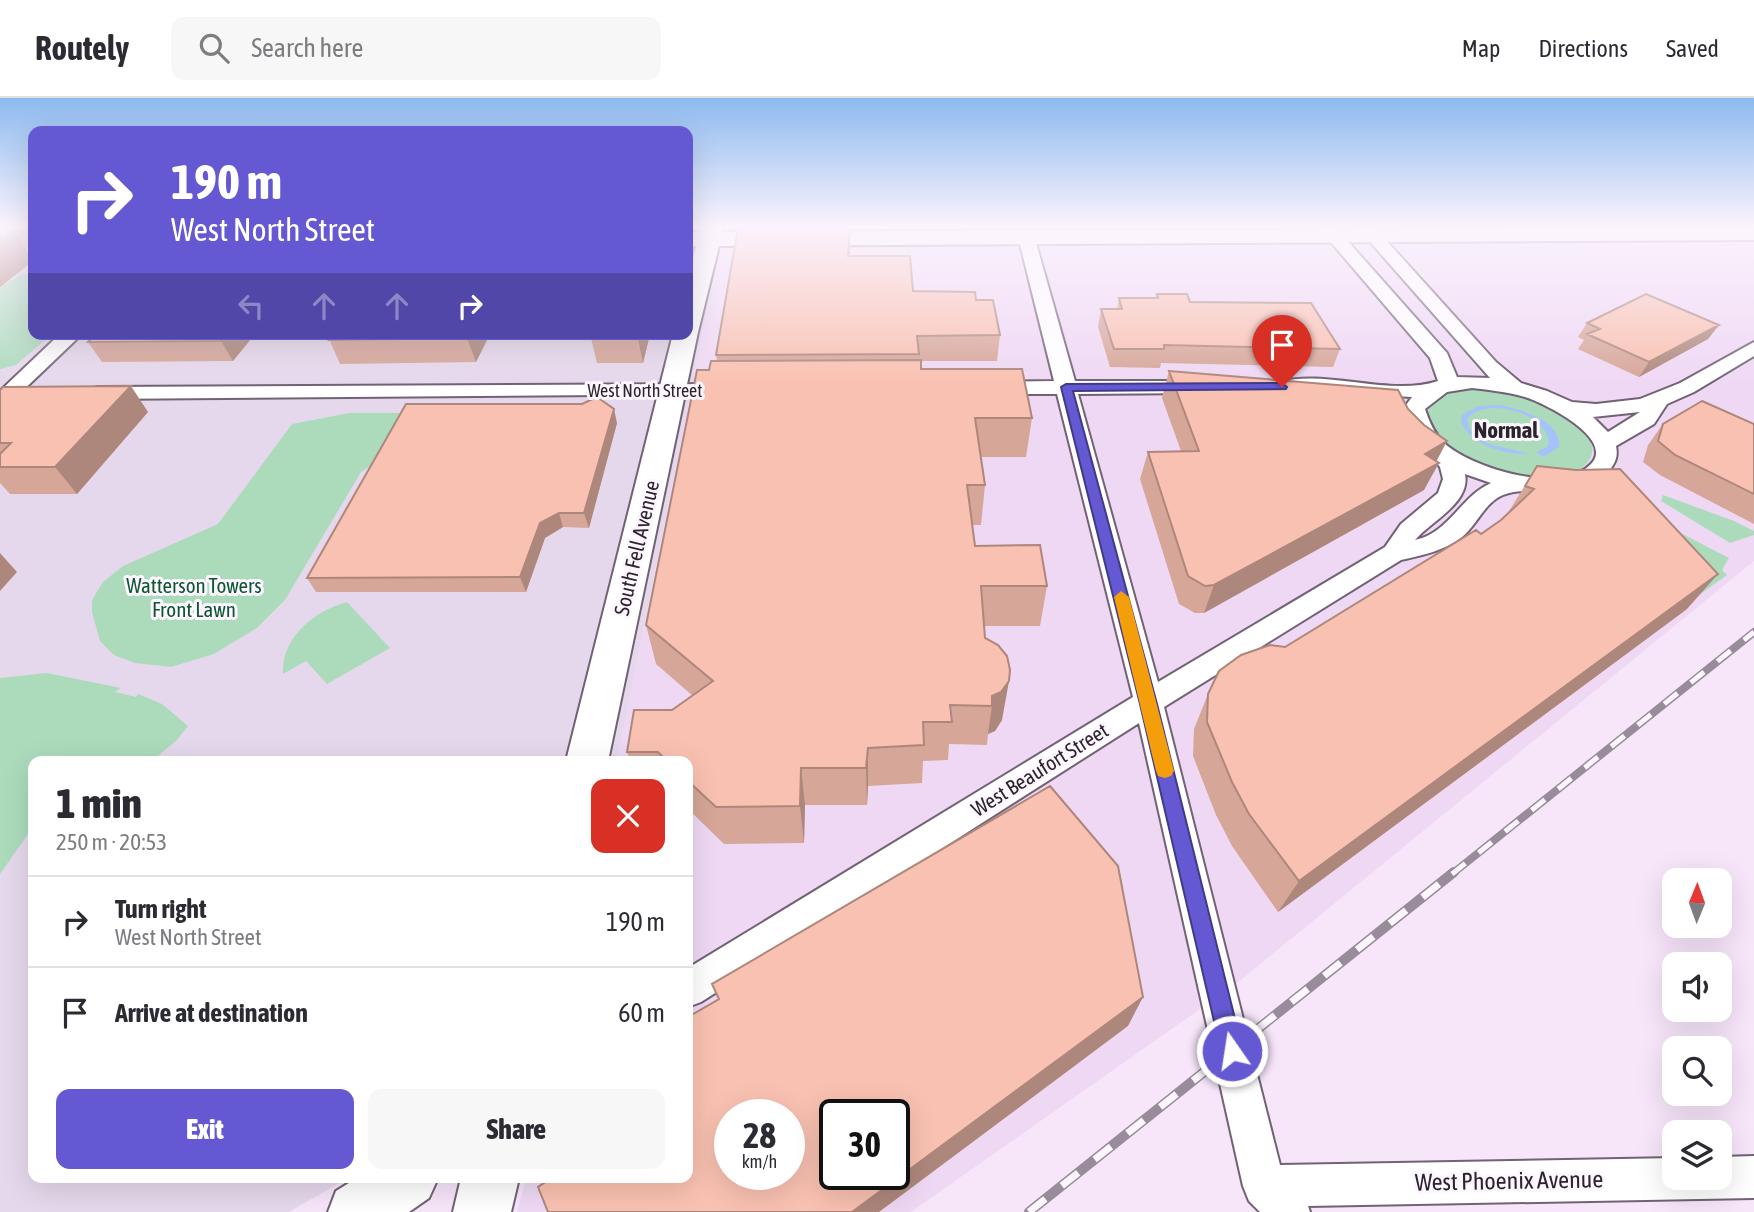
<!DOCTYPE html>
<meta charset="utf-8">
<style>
:root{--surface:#fff;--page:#f7f7f7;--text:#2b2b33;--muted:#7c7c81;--line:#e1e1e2;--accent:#6459d2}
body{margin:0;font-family:"Asap Condensed",sans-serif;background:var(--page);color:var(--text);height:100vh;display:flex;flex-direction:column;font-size:26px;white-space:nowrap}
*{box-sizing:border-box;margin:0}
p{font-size:23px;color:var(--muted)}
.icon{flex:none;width:38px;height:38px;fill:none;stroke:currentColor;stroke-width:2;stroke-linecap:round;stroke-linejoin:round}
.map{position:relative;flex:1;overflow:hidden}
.side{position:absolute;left:28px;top:658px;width:665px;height:427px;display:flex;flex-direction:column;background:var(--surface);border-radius:14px;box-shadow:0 7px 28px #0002}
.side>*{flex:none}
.banner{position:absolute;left:28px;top:28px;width:665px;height:214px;border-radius:14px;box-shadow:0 7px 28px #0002;background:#6459d2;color:#fff;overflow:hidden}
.needle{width:46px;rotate:1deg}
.fabs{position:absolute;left:1662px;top:770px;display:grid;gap:14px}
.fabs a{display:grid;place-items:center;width:70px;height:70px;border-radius:14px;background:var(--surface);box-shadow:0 7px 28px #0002;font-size:35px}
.speed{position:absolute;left:714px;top:1001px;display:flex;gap:14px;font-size:35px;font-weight:700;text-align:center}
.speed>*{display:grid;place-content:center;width:91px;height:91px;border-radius:50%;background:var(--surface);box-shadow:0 7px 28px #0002;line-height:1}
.speed small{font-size:18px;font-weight:400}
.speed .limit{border:4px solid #111;border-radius:10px;background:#fff;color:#111}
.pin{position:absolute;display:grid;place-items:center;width:60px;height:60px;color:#fff;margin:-72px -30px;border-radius:50% 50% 50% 0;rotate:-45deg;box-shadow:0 0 7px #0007}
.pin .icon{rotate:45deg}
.me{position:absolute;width:77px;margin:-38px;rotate:347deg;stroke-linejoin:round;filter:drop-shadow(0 0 5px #0008)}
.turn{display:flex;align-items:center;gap:24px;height:147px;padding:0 28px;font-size:32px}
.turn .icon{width:91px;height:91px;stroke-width:2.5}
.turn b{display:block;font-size:49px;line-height:60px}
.lanes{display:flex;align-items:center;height:66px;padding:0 28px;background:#0003;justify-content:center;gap:35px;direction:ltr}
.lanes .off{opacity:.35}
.round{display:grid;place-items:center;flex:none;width:74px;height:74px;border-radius:14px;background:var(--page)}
.overview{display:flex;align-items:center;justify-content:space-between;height:119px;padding:0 28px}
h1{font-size:42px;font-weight:800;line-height:52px}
.cta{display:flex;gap:14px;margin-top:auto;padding:14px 28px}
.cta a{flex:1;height:80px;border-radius:14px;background:var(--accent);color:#fff;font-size:28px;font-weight:800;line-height:80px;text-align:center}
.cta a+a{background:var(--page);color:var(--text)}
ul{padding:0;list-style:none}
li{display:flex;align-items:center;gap:21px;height:91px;padding:0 28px;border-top:2px solid var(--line)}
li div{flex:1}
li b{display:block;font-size:26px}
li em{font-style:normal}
header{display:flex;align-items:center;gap:42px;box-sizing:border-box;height:98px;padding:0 35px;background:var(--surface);border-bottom:2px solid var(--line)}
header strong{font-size:33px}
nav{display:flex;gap:38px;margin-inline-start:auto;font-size:24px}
.search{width:490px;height:63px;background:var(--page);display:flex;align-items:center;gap:18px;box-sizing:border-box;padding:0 24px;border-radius:14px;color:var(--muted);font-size:26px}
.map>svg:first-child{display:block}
.built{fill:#efd8f4;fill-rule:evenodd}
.education{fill:#e6d8ec}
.green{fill:#acdbbc}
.water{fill:#a6c2fa}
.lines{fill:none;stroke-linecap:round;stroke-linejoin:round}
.street-casing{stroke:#716274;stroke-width:4}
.secondary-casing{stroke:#716274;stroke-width:4}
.street{fill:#fff;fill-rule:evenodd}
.secondary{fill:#fff;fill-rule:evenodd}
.rail-far1-casing{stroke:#988b9a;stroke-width:8}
.rail-casing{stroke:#988b9a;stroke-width:10}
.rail-far1{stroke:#fdf6ff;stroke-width:5;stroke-dasharray:17;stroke-linecap:butt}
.rail{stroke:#fdf6ff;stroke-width:7;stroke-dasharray:21;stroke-linecap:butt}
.wall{fill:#d6a698}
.shaded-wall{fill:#ae877c}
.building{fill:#f9c1b1;stroke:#ae877c;stroke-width:2;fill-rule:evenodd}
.route{fill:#6459d2;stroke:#413a88;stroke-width:2}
.slow{fill:#f59e0b}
.labels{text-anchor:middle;stroke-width:6;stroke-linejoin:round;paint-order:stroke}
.far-street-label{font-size:18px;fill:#2b242c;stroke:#fdf6ff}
.street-label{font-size:21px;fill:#2b242c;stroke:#fdf6ff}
.park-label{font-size:21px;fill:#0d5632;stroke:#fdf6ff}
.far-district-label{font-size:23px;font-weight:bold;fill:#2b242c;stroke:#fdf6ff}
.near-street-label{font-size:24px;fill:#2b242c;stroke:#fdf6ff}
</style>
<header>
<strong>Routely</strong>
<div class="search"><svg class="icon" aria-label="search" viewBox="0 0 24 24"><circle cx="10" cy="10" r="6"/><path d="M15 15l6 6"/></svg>Search here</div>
<nav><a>Map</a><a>Directions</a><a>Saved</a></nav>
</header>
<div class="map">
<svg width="1754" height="1114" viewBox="0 0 1754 1114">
<rect width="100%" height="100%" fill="#f7e5fa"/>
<path class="built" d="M724 129H1754V463L1237 885 911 1114H517L526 1080H688V663H617ZM730 1017H789V1076H730ZM835 1017H894V1076H835Z"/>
<path class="education" d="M0 129H33V236H688V129H724L617 663H33V1080H348L289 1114H0Z"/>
<path class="green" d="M22 176H33V236H52L16 267 0 271V189Z
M1473 291C1488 292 1502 293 1516 296 1537 302 1617 336 1585 367 1577 375 1566 376 1556 377 1525 380 1495 376 1468 361 1420 336 1406 297 1473 291Z
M349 315H413L388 357 361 374 285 502 257 530 214 556 171 569 135 565 114 557 100 543 92 514V502L103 484 123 468 218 426 292 326Z
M1663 397 1734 423 1754 433V437L1730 445 1661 403Z
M1671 430 1729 460 1722 472 1727 477 1695 500Z
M347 504 390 550 327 586 306 563 283 576C281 539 316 512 347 504Z
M47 575 121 590 115 594 136 599 138 596 162 606 188 628 177 642 152 663H33V734L28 736 0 776V580Z"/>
<path class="water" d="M1498 307C1518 310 1562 322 1559 349L1543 359 1536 354 1547 349 1549 345C1547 315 1485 297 1467 321 1470 350 1509 348 1528 356 1502 356 1474 348 1461 325L1462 317 1478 308Z"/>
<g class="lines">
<g class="street-casing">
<path id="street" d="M1318 129H1335L1447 255 1457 279 1490 280 1357 129H1374L1496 264 1521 285 1547 293 1572 304 1596 306 1640 301 1680 285 1754 244V258L1694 294 1667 306 1654 326 1616 348C1618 358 1616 363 1610 372 1587 408 1535 384 1503 397 1484 405 1477 427 1462 439 1444 453 1423 457 1401 462L1164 609 1280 1067 1675 1060V1080H1720V1059L1754 1058V1100L1308 1108 1310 1114H1260L1249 1103 1243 1088 1139 625 701 904 688 909V870L1133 599 1057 296H987L980 294 977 290 980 286 987 284 1054 283 1018 138 1020 134 1026 133 1034 138 1075 283H1202L1209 285 1212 289 1209 293 1202 295 1078 296 1158 584 1385 449 1401 426 1438 395 1443 381 1440 369 1414 336 1403 311 1412 299 1278 292 1275 288 1278 284C1329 271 1389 299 1438 283L1430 260ZM1472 290C1490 292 1508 294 1525 299 1542 304 1616 340 1591 366 1561 398 1470 370 1443 344 1434 335 1429 323 1425 311L1447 294ZM1640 314 1608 334 1593 319ZM1465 376 1491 385C1461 398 1449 435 1415 442 1431 423 1471 405 1465 376Z
M60 236H82L15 300H1V292Z
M730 286 737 288 740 292 737 296 98 301 91 299 87 295 91 291 98 289Z"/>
</g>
<g class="secondary-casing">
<path id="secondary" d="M701 129H723L722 134 1754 129V142L719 148 698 234 608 663H566L673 236H688V179L696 148H688V134H699Z
M357 1080H438L429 1100 409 1114H328L336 1093Z
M461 1080H519L511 1114H453Z"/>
</g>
<use href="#street" class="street"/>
<use href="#secondary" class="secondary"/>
<g class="rail-far1-casing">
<path id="rail-far1" d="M1452 776 1754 534"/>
</g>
<g class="rail-casing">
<path id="rail" d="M1029 1114 1454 774"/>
</g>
<use href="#rail-far1" class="rail-far1"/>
<use href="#rail" class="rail"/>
</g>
<path class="wall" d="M0 129H33V163L0 189Z
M786 129H852V131H850V158L913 193 976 202 1000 237 997 263H921V271L1032 320 1026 359H981L985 387 981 427H972L975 448 1047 488 1040 528H984L985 540 1002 622 995 633 988 636 987 647 949 646 948 662 923 663 922 685 868 688 867 707H805L804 745 724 746 688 711V663H630L627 654 672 612 693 598 656 566 646 527 709 272 717 263 716 257 787 130Z
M1157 196 1190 204 1340 251 1333 269 1161 265 1160 270 1110 269 1098 229 1101 211H1117L1119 200H1156Z
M1587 225 1719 227 1708 241 1639 279 1578 251 1584 242 1578 239Z
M92 236H255L233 263 102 264 88 244 93 239Z
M316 236H490L476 264 340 266 330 243Z
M590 236H650L643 265H597Z
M1169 273 1436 363 1424 392 1204 515H1195L1179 506 1140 381 1148 354 1181 353 1162 300Z
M0 292 148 314 77 396H10L0 385Z
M617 325 589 430 563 429 545 440 526 494H316L307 480Z
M1663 326H1754V426L1660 377 1643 364 1648 347Z
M1537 368 1687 511 1278 814 1232 748 1216 717 1193 658 1194 631 1208 596 1285 549 1481 436 1501 422 1506 418Z"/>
<path class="shaded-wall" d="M850 129V150L848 183V158Z
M14 133 33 163 0 189V143Z
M1719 227 1708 241 1639 279 1649 264Z
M227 236H255L233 263 221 243Z
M469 236H490L476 264 467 240Z
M637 236H650L643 265Z
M131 288 148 314 77 396 55 369Z
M614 311 617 325 589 430 584 415Z
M1447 343 1434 368 1439 365 1424 392 1204 515 1214 487Z
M559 415 563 429 545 440 526 494 520 479 540 425Z
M0 455 17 474 0 493Z
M1718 476 1687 511 1278 814 1299 783Z
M1009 583 1002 622 995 633 988 636 992 608V598Z
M868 650V688L867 707 866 670Z
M801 670 805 707 804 745 800 708Z
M1143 899 1128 928 879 1114H852Z"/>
<path class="building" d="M0 129H33V133H14L0 143Z
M813 129H850L848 158H910L913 193 975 194 976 202H993L1000 237 917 238 919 256 716 257 738 130H815Z
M1157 196H1187L1190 204 1311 205 1340 251 1164 247V251H1114L1101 211H1122L1119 200H1158Z
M1646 196 1719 227 1649 264 1587 236 1600 231 1587 225Z
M96 236H227L221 243 88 244Z
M333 236H469L467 240 329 242Z
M921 262V271H1022L1032 320H975L985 387H967L975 448 1040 447 1047 488H981L985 540 998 547 1007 558 1010 572 1009 583 1001 594 992 598V608L950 607 952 624H923L924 647 868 650 866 670H801L800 708 716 709 688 683V663H667L658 654H627L634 612H672L713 583 646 527 697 272H709L711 263Z
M1169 273 1398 292 1408 311 1424 327 1447 343 1425 356 1439 365 1214 487 1205 488 1188 478 1148 354 1199 353Z
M131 288 55 369H0V356L11 345H0V292L3 289Z
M597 299 614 311 584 415H559L540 425 520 479 307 480 406 306H582Z
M1702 303 1754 326V396L1675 357 1658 343 1663 326Z
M1537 368 1576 372 1620 371 1718 476 1299 783 1249 716 1232 684 1207 624 1208 596 1219 573 1241 557 1270 547 1285 549 1476 432 1481 436 1501 422 1534 391 1525 388Z
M1050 688 1118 768 1143 899 852 1114H548L538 1089 552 1080H688V919L719 901 712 886ZM730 1017H789V1076H730ZM835 1017H894V1076H835Z"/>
<linearGradient id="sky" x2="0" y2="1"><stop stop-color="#8dbaef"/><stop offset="0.45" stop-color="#fbf3fd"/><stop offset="1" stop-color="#fbf3fd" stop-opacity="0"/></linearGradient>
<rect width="1754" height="285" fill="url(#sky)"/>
<path class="route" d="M1282 285 1287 289 1286 291 1073 293 1157 606 1243 953 1240 961 1232 964 1224 961 1221 953 1140 606 1061 289 1066 286Z"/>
<path class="slow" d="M1121 493 1129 499 1174 673 1171 678 1165 680 1158 678 1156 673 1114 499Z"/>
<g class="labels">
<g class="far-street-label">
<text x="645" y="299">West North Street</text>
</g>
<g class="street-label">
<text transform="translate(637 450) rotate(-77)" y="7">South Fell Avenue</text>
<text transform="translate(1040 672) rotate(-32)" y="7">West Beaufort Street</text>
</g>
<g class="park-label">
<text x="194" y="495">Watterson Towers<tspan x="194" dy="24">Front Lawn</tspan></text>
</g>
<g class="far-district-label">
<text x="1506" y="340">Normal</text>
</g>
<g class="near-street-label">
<text transform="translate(1509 1083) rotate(-1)" y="8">West Phoenix Avenue</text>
</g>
</g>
</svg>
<div class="fabs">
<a><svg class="needle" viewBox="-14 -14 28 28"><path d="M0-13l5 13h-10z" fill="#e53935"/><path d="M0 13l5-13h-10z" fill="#7c7c81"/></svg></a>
<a><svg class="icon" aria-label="sound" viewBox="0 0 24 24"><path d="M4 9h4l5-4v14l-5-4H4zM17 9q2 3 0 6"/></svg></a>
<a><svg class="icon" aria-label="search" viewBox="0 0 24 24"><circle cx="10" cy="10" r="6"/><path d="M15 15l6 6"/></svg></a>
<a><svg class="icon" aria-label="layers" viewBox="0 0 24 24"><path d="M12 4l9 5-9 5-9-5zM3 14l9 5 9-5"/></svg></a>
</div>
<div class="speed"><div>28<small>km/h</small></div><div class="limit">30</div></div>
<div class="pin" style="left:1282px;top:289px;background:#d93025"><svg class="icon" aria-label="arrive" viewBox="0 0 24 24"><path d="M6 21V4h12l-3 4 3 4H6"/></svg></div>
<svg class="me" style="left:1232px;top:953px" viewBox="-20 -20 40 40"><circle r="17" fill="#6459d2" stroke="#fff" stroke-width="3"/><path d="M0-11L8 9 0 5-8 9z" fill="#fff"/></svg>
<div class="banner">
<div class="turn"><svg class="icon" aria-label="right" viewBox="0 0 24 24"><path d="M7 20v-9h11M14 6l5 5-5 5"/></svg><div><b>190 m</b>West North Street</div></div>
<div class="lanes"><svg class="icon off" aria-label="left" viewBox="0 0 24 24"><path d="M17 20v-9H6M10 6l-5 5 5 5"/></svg><svg class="icon off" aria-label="ahead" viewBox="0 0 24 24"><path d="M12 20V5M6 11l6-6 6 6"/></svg><svg class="icon off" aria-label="ahead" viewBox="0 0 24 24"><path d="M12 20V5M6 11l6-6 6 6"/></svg><svg class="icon" aria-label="right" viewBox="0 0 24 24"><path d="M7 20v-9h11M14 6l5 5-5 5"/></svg></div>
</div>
<section class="side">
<div class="overview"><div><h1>1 min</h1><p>250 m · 20:53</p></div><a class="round" style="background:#d93025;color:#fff"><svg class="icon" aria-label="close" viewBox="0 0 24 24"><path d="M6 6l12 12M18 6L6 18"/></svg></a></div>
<ul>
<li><svg class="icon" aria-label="right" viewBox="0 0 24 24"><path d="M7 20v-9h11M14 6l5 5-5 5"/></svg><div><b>Turn right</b><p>West North Street</p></div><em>190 m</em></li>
<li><svg class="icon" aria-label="arrive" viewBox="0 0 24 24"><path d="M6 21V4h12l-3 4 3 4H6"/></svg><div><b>Arrive at destination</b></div><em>60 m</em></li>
</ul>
<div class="cta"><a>Exit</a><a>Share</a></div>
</section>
</div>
